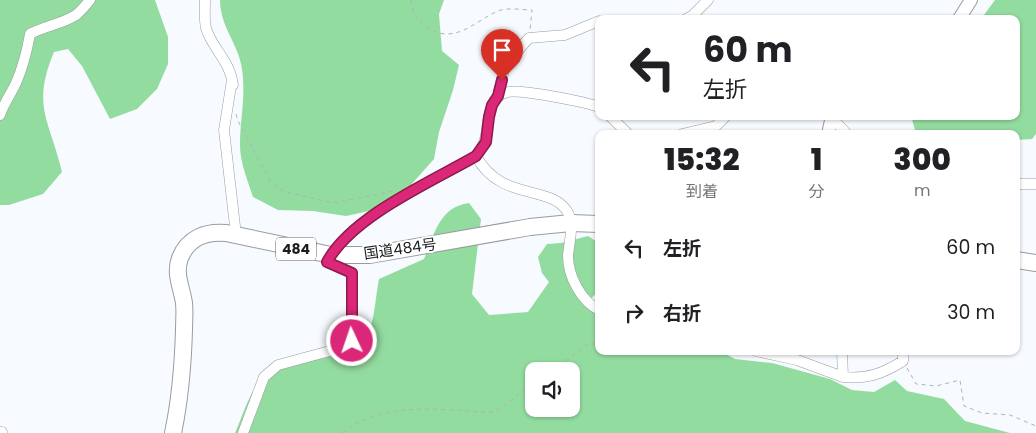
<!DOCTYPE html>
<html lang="ja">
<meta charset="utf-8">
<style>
:root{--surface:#fff;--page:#f6f6f6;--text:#202124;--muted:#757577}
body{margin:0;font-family:Poppins,"Noto Sans JP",sans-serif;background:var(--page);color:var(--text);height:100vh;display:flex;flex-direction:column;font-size:19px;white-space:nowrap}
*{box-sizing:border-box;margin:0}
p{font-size:16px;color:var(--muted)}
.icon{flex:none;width:28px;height:28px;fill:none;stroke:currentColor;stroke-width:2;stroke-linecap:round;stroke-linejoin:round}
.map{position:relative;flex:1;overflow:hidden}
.drawer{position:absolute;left:595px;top:130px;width:425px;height:225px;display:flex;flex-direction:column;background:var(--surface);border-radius:10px;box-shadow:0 1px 4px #0004}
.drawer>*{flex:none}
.banner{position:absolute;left:595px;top:15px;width:425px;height:105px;border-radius:10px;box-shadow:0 1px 4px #0004;background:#fff;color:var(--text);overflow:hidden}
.buttons{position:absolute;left:525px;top:362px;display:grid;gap:10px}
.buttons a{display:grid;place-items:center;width:55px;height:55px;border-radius:10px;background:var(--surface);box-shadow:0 1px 4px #0004;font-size:25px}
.pin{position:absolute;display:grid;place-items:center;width:42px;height:42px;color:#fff;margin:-51px -21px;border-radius:50% 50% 50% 0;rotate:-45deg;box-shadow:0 0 5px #0007}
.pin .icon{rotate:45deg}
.me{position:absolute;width:55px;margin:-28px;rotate:357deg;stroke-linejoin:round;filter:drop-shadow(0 0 4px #0008)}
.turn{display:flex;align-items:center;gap:18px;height:105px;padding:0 25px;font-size:22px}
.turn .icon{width:65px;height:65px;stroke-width:2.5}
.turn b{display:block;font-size:35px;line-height:42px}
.eta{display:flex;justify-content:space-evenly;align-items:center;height:85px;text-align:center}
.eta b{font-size:30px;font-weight:800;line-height:35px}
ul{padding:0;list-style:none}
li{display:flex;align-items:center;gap:15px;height:65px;padding:0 25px}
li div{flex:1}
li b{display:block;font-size:19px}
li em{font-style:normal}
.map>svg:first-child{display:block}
.forest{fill:#93dc9f;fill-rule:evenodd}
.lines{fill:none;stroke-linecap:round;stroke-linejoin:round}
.minor-casing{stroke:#989ca1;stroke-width:11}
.tertiary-casing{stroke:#989ca1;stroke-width:14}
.trunk-casing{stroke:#989ca1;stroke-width:18}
.path{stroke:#afb3b6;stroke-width:1;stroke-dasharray:4 4;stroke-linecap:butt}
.minor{stroke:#fff;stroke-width:10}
.tertiary{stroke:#fff;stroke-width:12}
.trunk{stroke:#fff;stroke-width:16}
.route-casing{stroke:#8e194d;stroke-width:12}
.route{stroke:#db2777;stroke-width:9}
.labels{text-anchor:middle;stroke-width:4;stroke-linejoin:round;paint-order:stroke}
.shield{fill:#fff;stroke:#5f6061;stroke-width:1}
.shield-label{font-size:14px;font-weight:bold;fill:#1a1c1d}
.street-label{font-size:15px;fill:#1a1c1d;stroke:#fff}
</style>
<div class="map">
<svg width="1036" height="433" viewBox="0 0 1036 433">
<rect width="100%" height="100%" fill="#f7fbff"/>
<path class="forest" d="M0 0H155L168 37V64L157 89 137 109 110 119 82 66 68 49 54 52C31 107 50 120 62 172L43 194 9 205H0Z
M220 0H444L439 14 442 51 459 65 453 90 439 132 434 159 401 196 378 209 346 216 313 211 278 210 253 197C248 181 240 163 240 145 240 117 246 99 242 69 238 43 220 27 220 0Z
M995 0H1036V134L1032 139 1016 140V134H918L915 130 911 116H1016V19H981Z
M469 203 481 219 472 294 489 315 528 312 549 282 542 273 538 257 547 244 561 243 588 236 599 243V290L591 299 599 324V351H720L735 359 772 363 830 379 852 390 874 392 895 380 907 391 944 399 965 421 1010 433H235C243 415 250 389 265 375 270 370 296 360 304 358 325 354 353 363 366 339 375 321 375 299 379 279L424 259C434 235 439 207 469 203ZM534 371H571V409H534Z"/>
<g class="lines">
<g class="minor-casing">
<path id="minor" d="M205 0C205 9 204 20 206 28 212 49 230 60 233 85
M686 19 692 16 708 0
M232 80 224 130 236 235
M498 95 505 65 529 38 565 35 599 21
M0 115C4 103 11 94 16 83 23 67 27 51 30 34 45 26 62 24 76 15 81 11 86 5 90 0
M610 116 628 134
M830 116 847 134
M682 134 716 126 726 116
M476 156C501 202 549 184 567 211 575 223 569 242 568 256 568 276 581 301 599 310
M1016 184H1036
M756 351 797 360 843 377 842 351
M843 377C868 379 882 374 903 361V351
M0 432H2
M243 433 264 377 278 365 348 346 352 341V273L327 262C352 216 431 183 476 156 492 135 483 127 492 106 495 98 500 94 508 92 520 89 586 102 599 107"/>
</g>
<g class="tertiary-casing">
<path id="tertiary" d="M959 19 971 0
M828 134 832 116"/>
</g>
<g class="trunk-casing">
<path id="trunk" d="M1016 260 1036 263
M173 433C180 400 183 364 184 330 184 321 185 312 184 303 182 288 174 274 180 258 188 238 206 231 226 233L331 255H370L530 227 571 223 599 224"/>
</g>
<path class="path" d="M411 0C413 15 417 23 431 30 457 43 475 21 498 11 507 7 523 10 532 10L530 30
M236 114 238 121 270 181 283 191 333 203 394 191
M907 368 916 384 936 386 960 380 964 406 982 413 1010 415 1036 426
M553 371 586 345 599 343
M342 433C377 405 425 408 467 411 477 411 485 414 494 411 508 408 520 390 534 382"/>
<use href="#minor" class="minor"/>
<use href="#tertiary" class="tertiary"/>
<use href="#trunk" class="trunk"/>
</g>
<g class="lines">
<g class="route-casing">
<path id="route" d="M352 341V273L327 262C352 216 431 182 476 156L486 142 489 117 492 105 498 96 502 80"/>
</g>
<use href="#route" class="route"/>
</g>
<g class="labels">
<rect class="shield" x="276" y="237.5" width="40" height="23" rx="4"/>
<g class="shield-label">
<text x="296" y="254">484</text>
</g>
<g class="street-label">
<text transform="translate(400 249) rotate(-8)" y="5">国道484号</text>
</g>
</g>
</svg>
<div class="buttons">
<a><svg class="icon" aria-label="sound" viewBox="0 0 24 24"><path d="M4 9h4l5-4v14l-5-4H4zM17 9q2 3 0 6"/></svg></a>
</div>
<div class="pin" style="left:502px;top:80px;background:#d93025"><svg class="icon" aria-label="arrive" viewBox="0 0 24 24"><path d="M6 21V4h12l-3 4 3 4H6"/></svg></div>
<svg class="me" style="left:352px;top:341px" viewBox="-20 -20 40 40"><circle r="17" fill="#db2777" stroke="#fff" stroke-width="3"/><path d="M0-11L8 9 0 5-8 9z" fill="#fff"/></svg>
<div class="banner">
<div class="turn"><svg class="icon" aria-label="left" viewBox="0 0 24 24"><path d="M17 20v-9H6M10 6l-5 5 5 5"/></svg><div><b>60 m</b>左折</div></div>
</div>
<section class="drawer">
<div class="eta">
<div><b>15:32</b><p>到着</p></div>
<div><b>1</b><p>分</p></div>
<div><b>300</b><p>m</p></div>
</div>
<ul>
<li><svg class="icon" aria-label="left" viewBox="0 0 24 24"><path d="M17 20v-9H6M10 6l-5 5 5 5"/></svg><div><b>左折</b></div><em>60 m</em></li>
<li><svg class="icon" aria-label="right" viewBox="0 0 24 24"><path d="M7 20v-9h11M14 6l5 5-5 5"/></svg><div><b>右折</b></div><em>30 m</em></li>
</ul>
</section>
</div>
